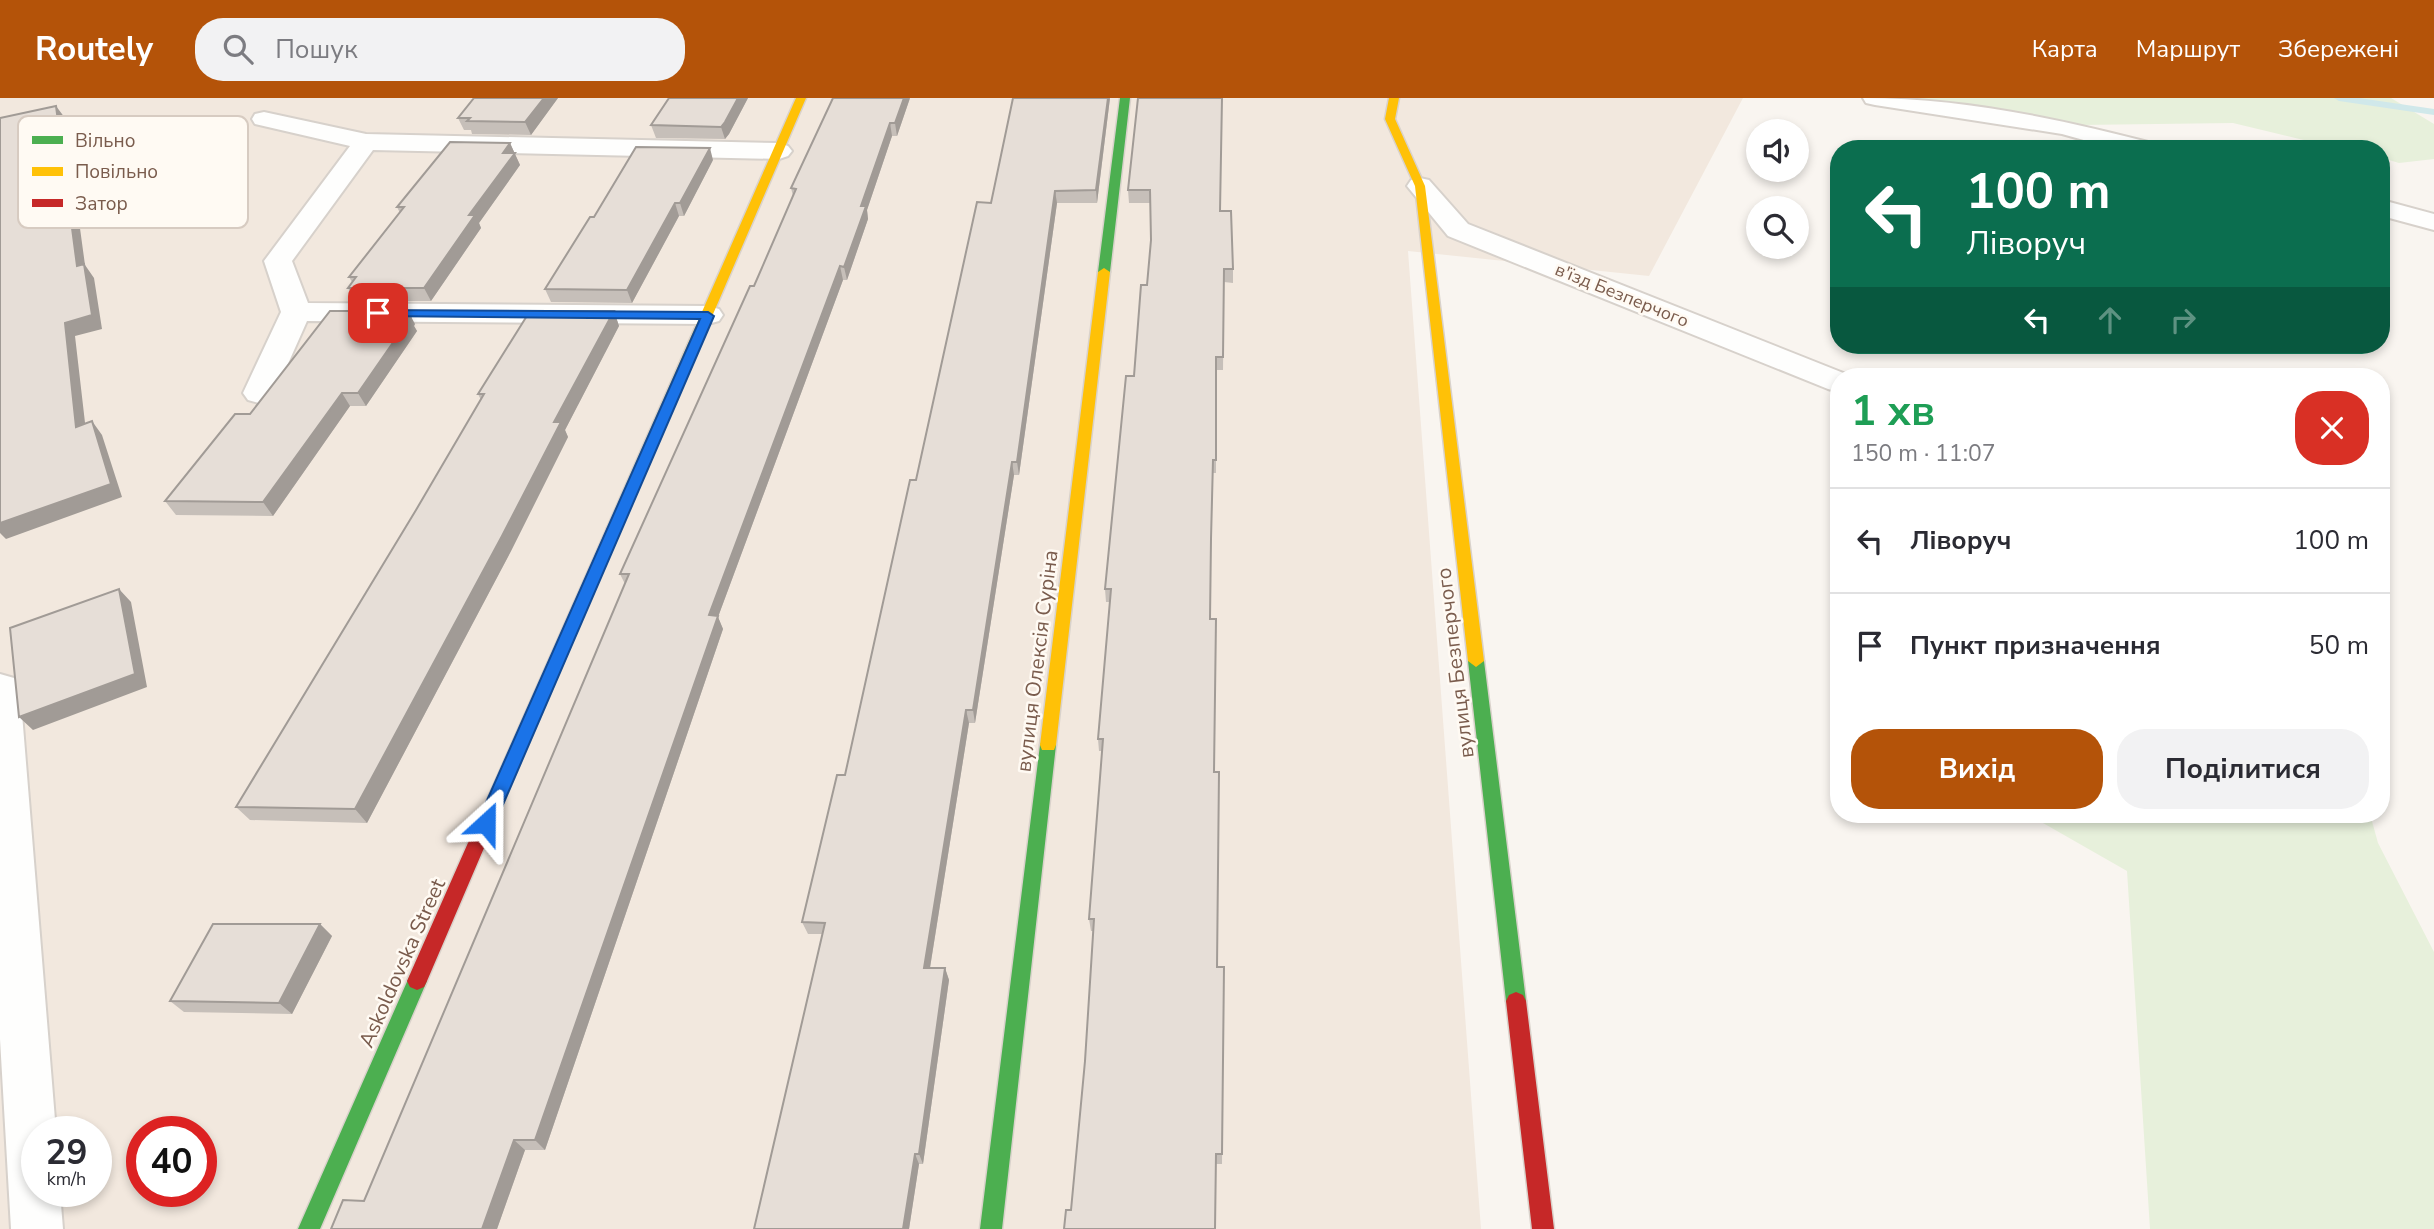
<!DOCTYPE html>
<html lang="uk">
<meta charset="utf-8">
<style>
:root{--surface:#fff;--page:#f2f2f3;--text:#2b2b33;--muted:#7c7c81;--line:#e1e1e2;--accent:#b45309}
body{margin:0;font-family:"Nunito Sans",sans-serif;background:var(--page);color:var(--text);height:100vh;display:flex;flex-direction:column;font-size:26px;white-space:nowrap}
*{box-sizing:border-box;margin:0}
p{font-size:23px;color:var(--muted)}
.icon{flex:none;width:38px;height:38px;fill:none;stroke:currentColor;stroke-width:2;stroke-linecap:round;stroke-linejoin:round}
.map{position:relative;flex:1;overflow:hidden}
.panel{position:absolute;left:1830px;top:270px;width:560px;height:455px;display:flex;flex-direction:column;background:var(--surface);border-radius:28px;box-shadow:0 4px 10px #0003}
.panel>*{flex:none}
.banner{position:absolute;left:1830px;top:42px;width:560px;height:214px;border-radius:28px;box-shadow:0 4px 10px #0003;background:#0b6e4f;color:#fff;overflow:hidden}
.fabs{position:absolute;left:1746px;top:21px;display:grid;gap:14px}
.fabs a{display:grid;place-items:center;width:63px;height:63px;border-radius:50%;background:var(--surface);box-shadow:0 4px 10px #0003;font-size:35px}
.speed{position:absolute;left:21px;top:1018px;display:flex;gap:14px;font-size:35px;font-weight:700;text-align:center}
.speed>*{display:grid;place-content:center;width:91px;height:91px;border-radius:50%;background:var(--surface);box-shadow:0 4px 10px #0003;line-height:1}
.speed small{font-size:18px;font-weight:400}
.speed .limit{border:10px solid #d22;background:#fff;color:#111}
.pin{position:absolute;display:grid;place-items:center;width:60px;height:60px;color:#fff;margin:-30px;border-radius:14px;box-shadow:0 4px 10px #0006}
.me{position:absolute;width:77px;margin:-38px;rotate:24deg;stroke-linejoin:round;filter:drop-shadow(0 0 5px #0008)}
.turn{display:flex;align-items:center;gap:24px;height:147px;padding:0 21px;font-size:32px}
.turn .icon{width:91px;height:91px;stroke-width:2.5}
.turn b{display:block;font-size:49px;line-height:60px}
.lanes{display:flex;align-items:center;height:66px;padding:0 21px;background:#0003;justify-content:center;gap:35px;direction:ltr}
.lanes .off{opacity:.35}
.round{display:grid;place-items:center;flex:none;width:74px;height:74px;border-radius:28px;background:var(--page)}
.headline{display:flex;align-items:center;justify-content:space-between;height:119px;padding:0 21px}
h1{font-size:42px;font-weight:700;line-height:52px;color:#1e9e55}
.cta{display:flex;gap:14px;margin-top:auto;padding:14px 21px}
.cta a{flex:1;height:80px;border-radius:28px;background:var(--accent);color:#fff;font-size:28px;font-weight:700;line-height:80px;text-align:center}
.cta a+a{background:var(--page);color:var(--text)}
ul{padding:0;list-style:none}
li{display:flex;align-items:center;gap:21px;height:105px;padding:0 21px;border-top:2px solid var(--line)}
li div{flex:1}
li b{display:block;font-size:26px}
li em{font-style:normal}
header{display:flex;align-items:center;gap:42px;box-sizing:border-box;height:98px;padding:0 35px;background:var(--accent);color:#fff}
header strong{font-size:33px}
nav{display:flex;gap:38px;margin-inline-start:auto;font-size:24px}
.search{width:490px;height:63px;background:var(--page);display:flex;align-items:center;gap:18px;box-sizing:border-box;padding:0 24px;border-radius:28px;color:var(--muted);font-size:26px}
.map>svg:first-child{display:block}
.residential{fill:#f2e8de;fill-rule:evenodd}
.green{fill:#e7f0db}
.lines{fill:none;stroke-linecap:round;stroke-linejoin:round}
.stream{fill:#d0e8ea;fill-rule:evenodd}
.street-casing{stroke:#d7d1cb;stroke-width:4}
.fast-casing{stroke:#d9d2cb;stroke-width:3}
.slow-casing{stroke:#d9d2cb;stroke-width:3}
.jam-casing{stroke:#d9d2cb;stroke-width:3}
.street{fill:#fefefd;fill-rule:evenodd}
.fast{fill:#4caf50;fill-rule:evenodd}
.slow{fill:#ffc107;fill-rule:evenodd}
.jam{fill:#c62828;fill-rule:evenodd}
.wall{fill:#c6bfb9}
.shaded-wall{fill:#a19b96}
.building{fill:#e6ded7;stroke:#a19b96;stroke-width:2}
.route{fill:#1a73e8;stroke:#114b97;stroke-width:2}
.labels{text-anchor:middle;stroke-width:5;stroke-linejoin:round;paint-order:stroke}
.far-street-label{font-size:18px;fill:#7a5c4d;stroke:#fffaf3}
.street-label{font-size:21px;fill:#7a5c4d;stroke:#fffaf3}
.key{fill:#fffaf3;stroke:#d7cbc1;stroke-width:2}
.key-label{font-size:19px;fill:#7a5c4d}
</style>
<header>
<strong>Routely</strong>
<div class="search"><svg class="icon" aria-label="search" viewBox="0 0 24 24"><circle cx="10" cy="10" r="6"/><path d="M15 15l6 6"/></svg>Пошук</div>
<nav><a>Карта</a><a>Маршрут</a><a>Збережені</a></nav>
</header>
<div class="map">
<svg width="2434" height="1131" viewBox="0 0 2434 1131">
<rect width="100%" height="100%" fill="#f9f5f0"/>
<path class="residential" d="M0 0H1743L1649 178 1408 153 1481 1131H0ZM37 1034H96V1094H37ZM142 1034H201V1094H142Z"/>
<path class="green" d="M1898 0H2391L2434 26V61L2399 65 2382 60V51H2341L2233 25 2080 27Z
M2027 716H2370L2378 745 2434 854V1131H2150L2127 773Z"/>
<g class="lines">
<path class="stream" d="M2334 0H2359L2434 11V17L2339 3Z"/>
<g class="street-casing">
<path id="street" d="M1863 0C1963 0 2060 21 2156 46L2160 51H2116L2062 36 1875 7 1866 5Z
M264 14 366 36 779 45 788 48 792 53 788 58 779 61 373 52 292 163 308 205 708 208 719 211 723 217 719 223 708 226 307 223 275 295 270 302 259 305 248 302 243 295 281 214 264 163 350 48 255 26 252 21 255 16Z
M1420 80 1429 82 1468 126 1851 278H1839V294L1828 291 1448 138 1407 88 1411 82Z
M2382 102 2434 116V132L2382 118Z
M0 576 14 580 20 591 56 1034H37V1094H60L63 1131H11L0 941Z"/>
</g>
<g class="fast-casing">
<path id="fast" d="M1120 0H1130L1110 174 1104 178 1098 174Z
M1476 557 1484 563 1526 903 1523 909 1516 912 1509 909 1506 903 1468 563Z
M1048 640 1054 642 1056 647 1002 1131H980L1040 647 1042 642Z
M417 874 424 877 427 883 320 1131H298L410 877Z"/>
</g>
<g class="slow-casing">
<path id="slow" d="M796 0H806L621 430 619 433H609L607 430Z
M1389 0H1399L1395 21 1425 88 1484 563 1476 569 1468 563 1415 88 1385 21Z
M1104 170 1110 174 1056 647 1054 652H1042L1040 647 1098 174Z"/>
</g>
<g class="jam-casing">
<path id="jam" d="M614 425 621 430 427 883 424 889 417 892 410 889 407 883 607 430Z
M1516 894 1523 897 1526 903 1554 1131H1532L1506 903 1509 897Z"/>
</g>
<use href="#street" class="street"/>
<use href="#fast" class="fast"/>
<use href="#slow" class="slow"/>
<use href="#jam" class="jam"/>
</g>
<path class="wall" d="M474 0H558L531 37 472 36 471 32H464L458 20Z
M748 0 729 36 725 41 656 40 651 27Z
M910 0 897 38H892L867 112 868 121 847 182H843L718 519 723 531 545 1052H525L497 1131H331L364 1103 625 486 620 476 754 188 793 98 791 90Z
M1013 0H1110L1097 105H1057L1019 377H1014L975 625H969L930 870H945L949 882 923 1066H919L909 1131 822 836H808L802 824 845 677 916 382 991 105Z
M1138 0 1221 113 1233 171V185L1224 184 1223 272H1216V375H1213L1211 454 1210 521 1217 869H1224L1222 1066H1216L1071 1112 1085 963 1093 833H1091L1089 821 1102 653H1099L1098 641 1110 504H1106L1105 491 1147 187 1151 142 1150 105H1129L1128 92Z
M510 45 520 67 479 125 481 130 431 203H355L348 190 352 184 349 179 400 115 397 109Z
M713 62 684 118H679L632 205 551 204 545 191 594 119Z
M614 213 619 228 565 332 568 339 511 453 367 725 250 722 236 709 416 412 481 302 478 296Z
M415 226 414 228 417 233 366 308H350L273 418 176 417 165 403 250 316Z
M320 826 332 838 292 916 184 914 170 903Z"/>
<path class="shaded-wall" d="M544 0H558L531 37 525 24Z
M738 0H748L729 36 725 41 721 29Z
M904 0H910L897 38 895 25Z
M1108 0H1110L1097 105 1096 92Z
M56 8 65 20 85 167 94 180 102 231 75 238 87 342 76 329 65 225 77 168Z
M890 25 892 38 867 112 868 121 847 182 844 169 861 108Z
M510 45 520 67 479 125 481 130 431 203 424 190 503 55Z
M710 50 713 62 684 118 680 105Z
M1055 93 1057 105 1019 377 1017 364Z
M675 105 679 118 632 205 627 192Z
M840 168 843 182 718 519 723 531 545 1052 535 1042 709 517Z
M408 213 415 226 414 228 417 233 366 308 358 295Z
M614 213 619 228 565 332 568 339 511 453 367 725 355 711 554 324Z
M342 295 350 308 273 418 263 404Z
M92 323 102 337 122 399 6 441 0 435V425Z
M1012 364 1014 377 975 625 973 612Z
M119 491 131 504 147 589 33 632 19 619Z
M966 612 969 625 928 882 924 870Z
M320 826 332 838 292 916 279 905Z
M945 870 949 882 923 1066 919 1056Z
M514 1042 525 1052 497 1131H482Z
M915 1056 919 1066 909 1131H903Z"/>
<path class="building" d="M474 0H544L525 24 467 23 470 20H458Z
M669 0H738L725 24 721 29 651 27Z
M833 0H904L895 25H890L861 108H866L844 169 840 168 709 517 718 518 535 1042H514L482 1131H331L343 1102 364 1103 629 476H620L750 188H754L796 91 791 90Z
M1013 0H1108L1096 92 1055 93 1017 364H1012L973 612H966L924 870H945L919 1056H915L903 1131H754L825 825 802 824 837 677H845L910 382H916L977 104 991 105Z
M1138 0H1222L1220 113H1231L1233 171H1224L1223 259H1216V362H1213L1211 441 1210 521H1216L1214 674H1219L1217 869H1224L1222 1056H1216L1215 1131H1064L1066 1112H1071L1085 963 1094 821H1089L1103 641H1098L1111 491H1105L1126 278H1134L1141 187H1147L1151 142 1150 92H1128Z
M56 8 77 168 84 166 92 217 65 225 76 329 92 323 111 386 0 425V20Z
M450 44 510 45 503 55H515L469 117H475L424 190H348L356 179H349L404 109H397Z
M636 49 710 50 680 105H675L627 192 545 191 590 119H594Z
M330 213H408L403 220H410L358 295H342L263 404 165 403 235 316H250Z
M530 213H614L554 324H561L502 438 355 711 236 709 416 412 484 296H478Z
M119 491 135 576 19 619 10 530Z
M213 826H320L279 905 170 903Z"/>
<path class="route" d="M374 212 708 214 714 218 495 725 486 732 477 725 700 221 378 218 374 217Z"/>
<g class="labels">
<g class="far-street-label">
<text transform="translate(1622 197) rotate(22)" y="6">в'їзд Безперчого</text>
</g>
<g class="street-label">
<text transform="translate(1037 563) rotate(-83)" y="7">вулиця Олексія Суріна</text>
<text transform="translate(1455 565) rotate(-97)" y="7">вулиця Безперчого</text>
<text transform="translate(402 865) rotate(-66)" y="7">Askoldovska Street</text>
</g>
</g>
<rect x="18" y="18" width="230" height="112" rx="10" class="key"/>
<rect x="32" y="38" width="31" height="8" fill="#4caf50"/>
<rect x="32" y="69" width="31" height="9" fill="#ffc107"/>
<rect x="32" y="101" width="31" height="8" fill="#c62828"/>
<g class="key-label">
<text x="75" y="49">Вільно</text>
<text x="75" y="80">Повільно</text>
<text x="75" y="112">Затор</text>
</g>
</svg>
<div class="fabs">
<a><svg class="icon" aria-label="sound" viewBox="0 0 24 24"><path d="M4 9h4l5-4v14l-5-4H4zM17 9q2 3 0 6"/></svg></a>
<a><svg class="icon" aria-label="search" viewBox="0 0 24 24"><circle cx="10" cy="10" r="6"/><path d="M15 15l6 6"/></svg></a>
</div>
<div class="speed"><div>29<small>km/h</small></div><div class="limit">40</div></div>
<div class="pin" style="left:378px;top:215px;background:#d93025"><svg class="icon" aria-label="arrive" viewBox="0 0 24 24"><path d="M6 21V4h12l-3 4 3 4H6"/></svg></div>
<svg class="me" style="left:486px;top:725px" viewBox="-20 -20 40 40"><path d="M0-17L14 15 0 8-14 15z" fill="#1a73e8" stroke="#fff" stroke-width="4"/></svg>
<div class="banner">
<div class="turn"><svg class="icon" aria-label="left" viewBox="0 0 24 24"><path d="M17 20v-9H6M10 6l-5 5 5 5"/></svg><div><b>100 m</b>Ліворуч</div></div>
<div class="lanes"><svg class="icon" aria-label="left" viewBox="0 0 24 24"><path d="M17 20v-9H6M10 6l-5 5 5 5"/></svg><svg class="icon off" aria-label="ahead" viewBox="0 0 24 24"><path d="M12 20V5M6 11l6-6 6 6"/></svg><svg class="icon off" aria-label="right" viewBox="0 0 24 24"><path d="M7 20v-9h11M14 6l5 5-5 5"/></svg></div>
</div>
<section class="panel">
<div class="headline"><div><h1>1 хв</h1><p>150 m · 11:07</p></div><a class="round" style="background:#d93025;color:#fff"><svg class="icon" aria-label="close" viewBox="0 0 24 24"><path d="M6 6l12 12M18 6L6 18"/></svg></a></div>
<ul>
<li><svg class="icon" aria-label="left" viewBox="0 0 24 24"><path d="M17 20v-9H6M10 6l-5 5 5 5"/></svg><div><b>Ліворуч</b></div><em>100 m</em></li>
<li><svg class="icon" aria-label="arrive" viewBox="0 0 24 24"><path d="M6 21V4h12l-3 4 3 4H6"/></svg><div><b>Пункт призначення</b></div><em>50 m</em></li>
</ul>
<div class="cta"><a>Вихід</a><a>Поділитися</a></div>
</section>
</div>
